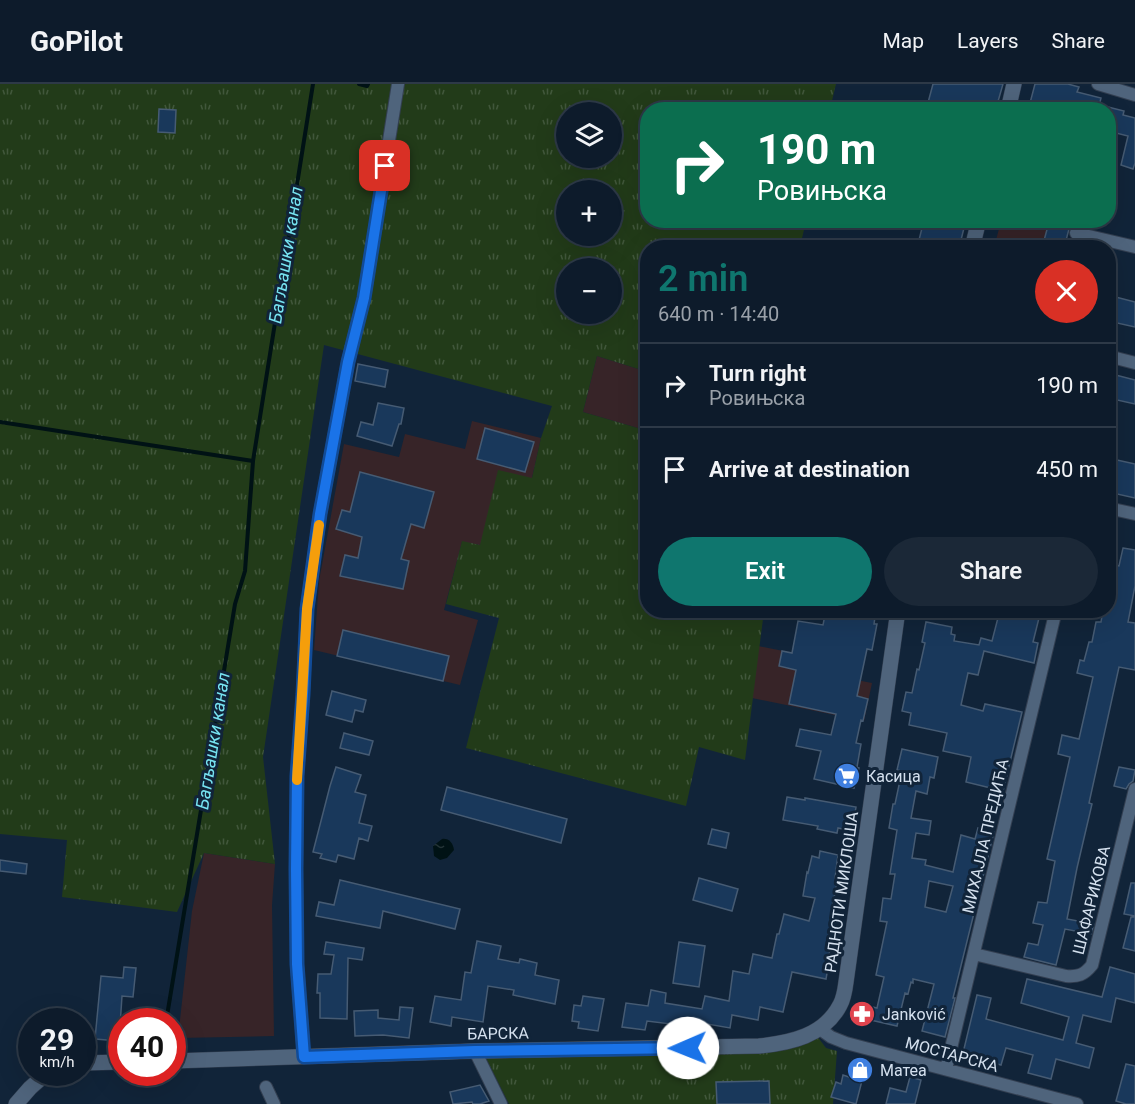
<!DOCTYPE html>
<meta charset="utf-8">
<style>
:root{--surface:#0d1b2b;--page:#1b2837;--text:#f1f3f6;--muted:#9aa1a9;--line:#2d3947;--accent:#0f766e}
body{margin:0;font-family:Roboto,sans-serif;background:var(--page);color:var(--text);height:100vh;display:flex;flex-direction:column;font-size:22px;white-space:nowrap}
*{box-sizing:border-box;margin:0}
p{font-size:20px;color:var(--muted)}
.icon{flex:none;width:33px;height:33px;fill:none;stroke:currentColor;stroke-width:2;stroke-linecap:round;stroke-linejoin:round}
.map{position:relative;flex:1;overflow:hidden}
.panel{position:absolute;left:640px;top:156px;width:476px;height:378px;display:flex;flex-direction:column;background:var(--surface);border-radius:24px;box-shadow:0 6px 24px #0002,0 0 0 2px var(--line)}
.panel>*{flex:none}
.hud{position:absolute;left:640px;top:18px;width:476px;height:126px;border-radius:24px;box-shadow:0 6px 24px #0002,0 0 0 2px var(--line);background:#0b6e4f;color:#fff;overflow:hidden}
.fabs{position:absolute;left:556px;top:18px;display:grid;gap:12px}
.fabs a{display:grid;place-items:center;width:66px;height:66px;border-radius:50%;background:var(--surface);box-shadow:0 6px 24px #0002,0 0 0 2px var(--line);font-size:30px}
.speed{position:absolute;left:18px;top:924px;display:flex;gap:12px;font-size:30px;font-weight:700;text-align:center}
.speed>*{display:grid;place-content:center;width:78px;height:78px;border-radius:50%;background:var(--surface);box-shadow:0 6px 24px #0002,0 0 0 2px var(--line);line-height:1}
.speed small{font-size:15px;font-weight:400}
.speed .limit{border:9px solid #d22;background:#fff;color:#111}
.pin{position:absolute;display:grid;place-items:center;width:51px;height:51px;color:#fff;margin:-26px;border-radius:12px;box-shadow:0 3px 9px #0006}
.me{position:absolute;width:66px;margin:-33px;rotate:269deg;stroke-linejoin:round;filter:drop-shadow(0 0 4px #0008)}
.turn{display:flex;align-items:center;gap:21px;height:126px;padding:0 18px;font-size:27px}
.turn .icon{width:78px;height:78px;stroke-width:2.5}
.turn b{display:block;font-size:42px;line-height:51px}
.round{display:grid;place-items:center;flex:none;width:63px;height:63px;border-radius:32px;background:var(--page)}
.head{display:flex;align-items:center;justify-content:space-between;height:102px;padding:0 18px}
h1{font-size:36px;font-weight:600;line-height:45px;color:var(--accent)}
.action{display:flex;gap:12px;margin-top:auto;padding:12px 18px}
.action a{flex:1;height:69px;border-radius:36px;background:var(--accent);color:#fff;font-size:24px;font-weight:600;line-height:69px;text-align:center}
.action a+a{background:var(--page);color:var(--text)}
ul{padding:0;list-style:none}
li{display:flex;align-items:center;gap:18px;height:84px;padding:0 18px;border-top:2px solid var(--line)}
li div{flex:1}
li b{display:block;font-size:22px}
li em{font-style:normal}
header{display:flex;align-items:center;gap:36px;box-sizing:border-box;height:84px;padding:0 30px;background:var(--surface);border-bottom:2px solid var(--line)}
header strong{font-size:28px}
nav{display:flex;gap:33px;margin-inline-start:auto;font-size:21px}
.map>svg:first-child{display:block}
.commercial{fill:#372428}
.grass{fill:url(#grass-tufts);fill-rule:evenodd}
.water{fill:url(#water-ripples)}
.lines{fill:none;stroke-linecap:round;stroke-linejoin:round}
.stream{stroke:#001215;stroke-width:4}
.building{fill:#19385b;stroke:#465b73;stroke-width:1.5;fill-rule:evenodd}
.minor-casing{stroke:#333f51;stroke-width:14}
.tertiary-casing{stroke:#333f51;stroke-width:16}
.minor{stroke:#4f647c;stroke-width:12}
.tertiary{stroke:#4f647c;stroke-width:15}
.route-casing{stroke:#114b97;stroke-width:15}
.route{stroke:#1a73e8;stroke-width:10}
.slow{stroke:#f59e0b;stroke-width:10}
.labels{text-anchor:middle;stroke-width:6;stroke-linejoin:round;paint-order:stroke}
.poi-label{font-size:16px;fill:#d4e0ee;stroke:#112439;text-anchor:start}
.street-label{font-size:16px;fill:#d4e0ee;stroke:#112439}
.water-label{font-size:18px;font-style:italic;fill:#77e4f2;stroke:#112439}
</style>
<header>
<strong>GoPilot</strong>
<nav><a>Map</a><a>Layers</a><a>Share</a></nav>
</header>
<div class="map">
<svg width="1135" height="1020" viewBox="0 0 1135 1020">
<defs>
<pattern id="grass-tufts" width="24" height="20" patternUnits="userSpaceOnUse" patternTransform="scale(1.5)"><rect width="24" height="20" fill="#223b19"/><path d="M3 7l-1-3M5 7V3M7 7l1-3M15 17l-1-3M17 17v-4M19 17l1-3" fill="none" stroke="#41573b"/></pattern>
<pattern id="water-ripples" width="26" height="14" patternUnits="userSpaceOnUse" patternTransform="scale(1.5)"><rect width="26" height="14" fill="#001215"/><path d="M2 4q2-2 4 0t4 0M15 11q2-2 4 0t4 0" fill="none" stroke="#243437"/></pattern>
</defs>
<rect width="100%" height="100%" fill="#112439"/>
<path class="commercial" d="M1001 137H1035L1069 145 1064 163 994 164Z
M597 272 648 288V347L583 328Z
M472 337 541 354 532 394 480 461 462 458 444 526 478 536 460 601 314 566 319 497 344 360 399 373 405 350 465 365Z
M758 562 834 577 831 591 872 599 864 637 747 613Z
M204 769 275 780 272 821 274 952 178 954 192 827Z"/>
<path class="grass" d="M0 0H836L830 25 648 26V136L806 137 800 163 648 164V288L597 272 583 328 648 347V526L764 527 745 676 699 663 686 722 466 664 499 534 446 520 462 457 480 461 498 386 532 394 541 354 552 322 324 261 263 673 275 780 204 769 177 828 62 813 67 756 0 750ZM567 28H612V74H567ZM567 106H612V152H567ZM567 184H612V230H567Z
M817 952 826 964 837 967 833 1020H509L486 974Z"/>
<path class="water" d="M442 755C449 754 453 759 454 766L447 774 440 776 434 772 433 762Z"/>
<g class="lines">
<path class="stream" d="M359 0 367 2 368 0
M0 338 253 377
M166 938 235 520 245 487 253 377 313 0"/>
</g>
<path class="building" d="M933 0H1003L997 21 987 19 985 26H926Z
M1035 0H1068L1079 3 1077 8 1101 14 1098 26H1052L1030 19Z
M1108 23 1124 27 1123 31 1135 34V79L1133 85 1121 81 1128 52 1108 47Z
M159 25 176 26 175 49 158 48Z
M924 136H966L959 164H917Z
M1049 138 1069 145 1064 164H1042Z
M1108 211 1135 218V243L1108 237Z
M358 280 388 286 385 303 355 297Z
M1108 289 1135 296V320L1108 314Z
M378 319 404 324 401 340H399L392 362 357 352 361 338 373 341Z
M485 344 534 358 525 388 477 375Z
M1108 374 1135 380V414L1108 408Z
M360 388 434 408 424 444 411 440 401 475 409 477 403 505 340 492 345 471 358 474 362 453 336 445 342 426 350 428Z
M1123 464 1135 466V502L1128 538 1135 539V586L1119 583 1089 719 1092 720 1077 784 1067 835 1094 840 1091 850 1065 845 1056 881 1024 873 1028 859 1038 861 1043 841 1033 839 1038 818 1047 819 1055 777 1047 775 1070 673 1058 670 1062 651 1079 655 1093 593 1077 589 1080 576 1084 577 1089 558H1092L1096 538H1101L1103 526H1108V480L1119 482Z
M826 526H876L874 540H877L872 566 867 565 857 612 868 615 863 637 861 636 856 659 861 660 857 683 859 684 854 704 814 695 821 667 796 662 800 645 831 651 836 630 789 620 796 586 779 582 782 567 792 569 798 537 823 541Z
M1000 526H1030L1029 531 1039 534 1033 558 1038 559 1034 579 984 567 978 591 968 589 961 621 983 627 985 620 1022 628 1003 707 966 698 971 673 943 667 947 649 909 641 911 629 902 627 906 608 912 609 917 585 919 586 925 559 922 558 926 538 952 543 951 550 955 551 954 557 979 561 981 554 992 557Z
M343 546 449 572 443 597 337 572Z
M332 607 366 616 363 628 355 626 352 638 326 631Z
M344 649 373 657 369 671 340 664Z
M902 665 938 673 934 694 930 693 927 710 916 707 911 734 931 737 929 751 916 749 912 774 926 776 925 781 953 788 961 751 975 755 978 744 994 748 953 914H955L945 953 922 947 934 900 913 895V899L911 898 908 910 905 909 897 942 857 933 859 920 877 924 884 893 876 891 887 838 880 837 883 814 891 815 895 790H890L897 746 889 744 893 720H895L902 687 897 686ZM929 797 953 802 946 828 925 823Z
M336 683 361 691 355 708 366 711 359 739 372 742 368 757 359 754 354 775 338 771 336 778 320 774 322 770 313 768 330 702Z
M1119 683 1135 686 1133 697 1129 700 1126 705 1114 702Z
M447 703 567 735 561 759 441 726Z
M787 713 805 716V714L856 723 852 747 838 744 837 749 817 745 818 742 783 736Z
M712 745 729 749 726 764 708 760Z
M820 767 838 771 835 794H838L831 829 837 830 832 852 828 878H829L826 895 792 888 783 928 760 923 758 936 732 931 730 944 696 938 695 943 647 937 645 946 622 943 626 919 648 922 651 906 666 909 665 919 702 925 705 912 729 917 733 887 749 890 753 870 772 874 777 850H779L784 830 809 837 815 814 803 812 807 788 808 789 812 772 819 774Z
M0 776 27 780 26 790 0 787Z
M699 794 738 805 732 827 693 816Z
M340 796 460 825 455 845 383 827 380 844 316 832 319 818 334 821Z
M1131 799H1135V832L1124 830Z
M1131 833H1135V867L1123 864Z
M477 857 501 862 498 875 519 879 520 875 537 879 535 891 559 896 555 920 513 911 514 906 488 902 483 938 452 933 451 942 430 938 435 912 461 916 465 888 471 889Z
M326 858 364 864 362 876 348 874 347 935 320 934V909H317L318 890H331L334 871 324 870Z
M679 858 705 862 699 903 673 899Z
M124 883 136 884 133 913 122 912 119 957 95 955 101 892 123 894Z
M1110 883 1135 890V919L1116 914 1111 938 1083 931 1076 959 1094 964 1089 984 1056 975 1051 995 1028 989 1033 971 1006 964 1001 981 987 977V975L963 969 977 911 991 914 986 935 1063 956 1069 933 1021 919 1027 895 1102 913Z
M583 912 604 915 598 947 578 944 579 938 572 937 574 921 581 922Z
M400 923 413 924 409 954 383 951 355 952 354 927 378 926V934L399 936Z
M856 979 866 981 856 1020 831 1013 836 998 841 1000 843 991 852 994Z
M1126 980 1135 982V1020H1126L1116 1017Z
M910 993 921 996 915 1020H886L890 1004 906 1008Z
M769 997 770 1020H717L716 998Z
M480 1001 489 1017 480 1020H473L472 1018 453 1020 450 1008Z"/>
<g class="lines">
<g class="minor-casing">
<path id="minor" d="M1098 0 1135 11
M1076 149 1135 163
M1108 272 1135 279
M1108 424 1135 430
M974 870 1066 892C1078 893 1084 891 1092 881L1135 705
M820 945 831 953 846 959 1077 1020
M475 967 501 1020
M304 973 297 881 296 785 297 692 303 610 307 525 320 430 348 278 364 214 398 0
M946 985 1056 526
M266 1003 274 1020"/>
</g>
<g class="tertiary-casing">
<path id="tertiary" d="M1008 26 1014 0
M972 164 979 136
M172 977 475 967 759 962C790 959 824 952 840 921 844 914 845 906 846 898L898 526
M82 979 122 978
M16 1020 30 1004 48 988"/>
</g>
<use href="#minor" class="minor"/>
<use href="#tertiary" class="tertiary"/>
</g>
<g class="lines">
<g class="route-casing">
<path id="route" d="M385 82 364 214 348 278 320 430 307 525 303 610 297 692 296 785 297 880 304 973 475 967 688 964"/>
</g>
<use href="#route" class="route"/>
<path class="slow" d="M297 696 307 525 319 441"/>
</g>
<defs>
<g id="supermarket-disc" transform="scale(1.35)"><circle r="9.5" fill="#3f7fe0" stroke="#112439"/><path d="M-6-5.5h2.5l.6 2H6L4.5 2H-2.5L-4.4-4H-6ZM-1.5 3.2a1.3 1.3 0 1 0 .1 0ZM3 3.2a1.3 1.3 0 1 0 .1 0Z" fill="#fff"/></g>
<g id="pharmacy-disc" transform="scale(1.35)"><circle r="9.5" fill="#e0444e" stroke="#112439"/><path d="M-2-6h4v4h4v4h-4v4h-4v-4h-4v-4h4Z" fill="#fff"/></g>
<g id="shop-disc" transform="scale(1.35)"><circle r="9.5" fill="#3f7fe0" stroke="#112439"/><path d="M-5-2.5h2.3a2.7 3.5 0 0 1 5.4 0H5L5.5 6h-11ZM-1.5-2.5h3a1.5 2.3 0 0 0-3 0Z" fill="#fff"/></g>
</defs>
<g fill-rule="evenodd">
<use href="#supermarket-disc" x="847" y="692"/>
<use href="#pharmacy-disc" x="862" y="930"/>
<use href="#shop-disc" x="860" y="986"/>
</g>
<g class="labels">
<g class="poi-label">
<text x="866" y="698">Касица</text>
<text x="882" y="936">Janković</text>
<text x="880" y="992">Матеа</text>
</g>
<g class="street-label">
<text transform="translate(985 752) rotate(-77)" y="6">МИХАЈЛА ПРЕДИЋА</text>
<text transform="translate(841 808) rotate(-82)" y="6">РАДНОТИ МИКЛОША</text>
<text transform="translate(1091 816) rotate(-76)" y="6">ШАФАРИКОВА</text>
<text transform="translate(498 949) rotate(-1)" y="6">БАРСКА</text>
<text transform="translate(952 970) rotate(15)" y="6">МОСТАРСКА</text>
</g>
<g class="water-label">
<text transform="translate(286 171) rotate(-81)" y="6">Багљашки канал</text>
<text transform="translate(213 657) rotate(-81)" y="6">Багљашки канал</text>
</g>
</g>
</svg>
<div class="fabs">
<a><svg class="icon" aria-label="layers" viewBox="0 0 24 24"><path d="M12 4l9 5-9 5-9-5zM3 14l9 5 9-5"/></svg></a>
<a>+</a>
<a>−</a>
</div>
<div class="speed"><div>29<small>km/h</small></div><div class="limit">40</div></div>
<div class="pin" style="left:385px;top:82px;background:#d93025"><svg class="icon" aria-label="arrive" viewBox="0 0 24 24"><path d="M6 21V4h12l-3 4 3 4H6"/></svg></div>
<svg class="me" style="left:688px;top:964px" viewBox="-20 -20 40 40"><circle r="19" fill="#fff"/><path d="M0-13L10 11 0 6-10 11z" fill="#1a73e8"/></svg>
<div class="hud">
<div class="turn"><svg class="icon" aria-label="right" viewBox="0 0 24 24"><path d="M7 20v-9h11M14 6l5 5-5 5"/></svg><div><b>190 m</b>Ровињска</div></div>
</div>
<section class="panel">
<div class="head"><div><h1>2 min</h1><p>640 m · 14:40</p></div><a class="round" style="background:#d93025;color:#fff"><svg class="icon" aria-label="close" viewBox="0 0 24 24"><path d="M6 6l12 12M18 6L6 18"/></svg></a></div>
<ul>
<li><svg class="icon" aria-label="right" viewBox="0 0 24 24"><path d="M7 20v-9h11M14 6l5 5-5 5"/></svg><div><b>Turn right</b><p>Ровињска</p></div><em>190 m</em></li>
<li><svg class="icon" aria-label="arrive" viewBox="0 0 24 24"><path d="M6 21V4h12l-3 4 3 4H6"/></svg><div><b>Arrive at destination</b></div><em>450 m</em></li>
</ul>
<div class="action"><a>Exit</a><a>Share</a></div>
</section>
</div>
